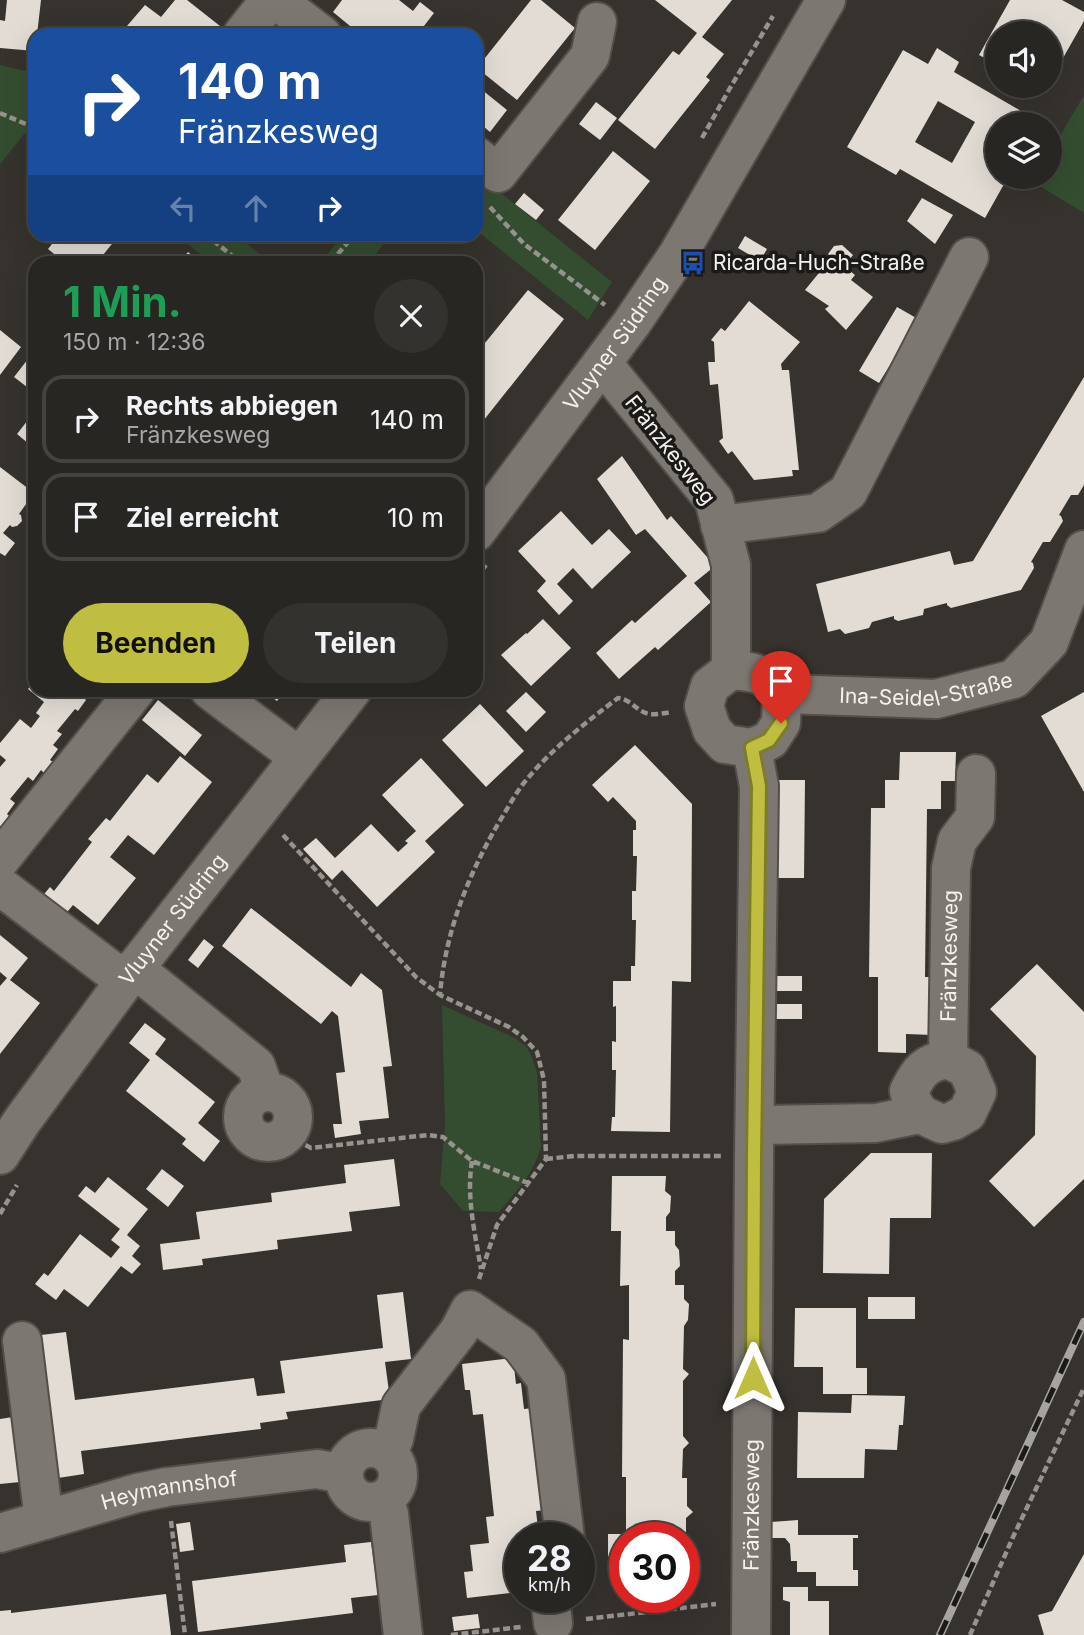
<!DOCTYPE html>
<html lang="de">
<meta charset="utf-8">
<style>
:root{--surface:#282622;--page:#34322f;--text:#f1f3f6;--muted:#a5a5a5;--line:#444340;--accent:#bfbe41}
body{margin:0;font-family:Inter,sans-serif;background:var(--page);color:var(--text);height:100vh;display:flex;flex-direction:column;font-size:26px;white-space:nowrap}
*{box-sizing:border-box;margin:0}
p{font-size:23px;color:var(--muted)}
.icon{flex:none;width:38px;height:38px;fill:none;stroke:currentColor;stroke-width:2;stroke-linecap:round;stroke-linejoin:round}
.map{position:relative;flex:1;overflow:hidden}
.drawer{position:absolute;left:28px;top:256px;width:455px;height:441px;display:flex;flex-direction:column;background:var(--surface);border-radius:21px;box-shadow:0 7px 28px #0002,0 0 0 2px var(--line)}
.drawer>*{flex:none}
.top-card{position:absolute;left:28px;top:28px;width:455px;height:214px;border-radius:21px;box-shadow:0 7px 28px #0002,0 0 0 2px var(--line);background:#1a4fa0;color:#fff;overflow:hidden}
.controls{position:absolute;left:985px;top:21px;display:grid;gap:14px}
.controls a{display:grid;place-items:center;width:77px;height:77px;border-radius:50%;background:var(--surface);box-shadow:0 7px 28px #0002,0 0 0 2px var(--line);font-size:35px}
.speed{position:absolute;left:504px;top:1522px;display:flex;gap:14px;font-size:35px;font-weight:700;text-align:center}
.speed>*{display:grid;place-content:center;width:91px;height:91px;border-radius:50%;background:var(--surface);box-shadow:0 7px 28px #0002,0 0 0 2px var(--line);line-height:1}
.speed small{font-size:18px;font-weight:400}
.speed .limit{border:10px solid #d22;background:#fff;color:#111}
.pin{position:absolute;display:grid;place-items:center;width:60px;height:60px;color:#fff;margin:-72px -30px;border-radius:50% 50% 50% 0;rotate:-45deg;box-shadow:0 0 7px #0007}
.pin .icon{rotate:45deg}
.me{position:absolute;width:77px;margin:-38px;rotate:0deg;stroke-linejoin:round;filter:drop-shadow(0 0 5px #0008)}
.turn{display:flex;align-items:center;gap:24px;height:147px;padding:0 35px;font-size:32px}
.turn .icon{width:91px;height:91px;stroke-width:2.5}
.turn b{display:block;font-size:49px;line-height:60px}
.lanes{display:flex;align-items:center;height:66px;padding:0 35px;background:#0003;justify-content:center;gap:35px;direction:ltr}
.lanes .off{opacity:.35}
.round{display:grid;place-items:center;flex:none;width:74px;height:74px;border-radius:37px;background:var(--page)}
.head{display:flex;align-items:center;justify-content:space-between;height:119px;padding:0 35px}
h1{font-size:42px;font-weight:700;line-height:52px;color:#1e9e55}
.cta{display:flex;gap:14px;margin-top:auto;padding:14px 35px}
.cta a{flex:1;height:80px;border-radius:42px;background:var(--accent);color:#111;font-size:28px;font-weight:700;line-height:80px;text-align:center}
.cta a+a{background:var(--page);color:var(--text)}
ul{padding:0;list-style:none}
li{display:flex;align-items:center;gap:21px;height:88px;margin:0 14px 10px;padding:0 21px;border:4px solid var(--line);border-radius:21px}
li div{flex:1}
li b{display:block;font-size:26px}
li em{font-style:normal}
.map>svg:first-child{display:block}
.green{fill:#344d30}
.building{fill:#e2dcd5;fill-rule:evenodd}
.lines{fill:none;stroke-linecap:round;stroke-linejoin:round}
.minor-casing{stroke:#524e49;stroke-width:42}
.path{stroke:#96928e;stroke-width:4.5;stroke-dasharray:7 3.5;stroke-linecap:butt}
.minor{stroke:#7c7771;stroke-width:38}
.rail-casing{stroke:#a7a49f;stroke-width:8}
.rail{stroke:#1c1a18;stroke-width:5;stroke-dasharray:16;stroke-linecap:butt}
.route-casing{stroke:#7c7c2a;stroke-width:18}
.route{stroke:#bfbe41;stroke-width:12}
.labels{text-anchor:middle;stroke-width:7;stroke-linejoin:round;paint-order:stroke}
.poi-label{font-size:21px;fill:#f5f2ee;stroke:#1c1a18;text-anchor:start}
.street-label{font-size:21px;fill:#f5f2ee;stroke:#1c1a18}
</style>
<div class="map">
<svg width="1084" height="1635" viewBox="0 0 1084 1635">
<rect width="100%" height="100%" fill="#36322d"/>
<path class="green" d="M0 65 35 73V140L25 133 0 164Z
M1084 95V213L1033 182 1036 177H1050V153Z
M476 173 612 282 588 320 476 230Z
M176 235H235L270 262H211Z
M343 235V234L391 235 369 262H321Z
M442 1005 515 1038 526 1046 531 1055 537 1072 541 1148 535 1163 525 1181 499 1212 463 1211 440 1184 445 1125Z"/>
<path class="building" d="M7 0H41L37 35H35V51L0 48V20L5 21Z
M175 0H187L220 26 213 35H137L127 26 145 5 161 17Z
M342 0H399L413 11 420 2 434 13 417 35H410L400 27 394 35H361L333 12Z
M531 0H541L575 28 517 100 477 68Z
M655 0H732L702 37 724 54 706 77 710 80 655 149 618 120 673 51 679 55 697 33Z
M1010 0H1062L1084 12V21L1050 81V33H998V65L979 55Z
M937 48 959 62 954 72 1040 122 1038 124H998V177H1008L985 218 900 169 896 175 847 147 903 50 928 64ZM938 101 975 122 952 163 915 142Z
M476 85 507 110 490 132 476 120Z
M596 102 617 118 600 140 579 124Z
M613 151 650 181 595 250 558 220Z
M524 193 544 210 536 220 515 204Z
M922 198 953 215 935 244 907 221Z
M60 234H120L103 255 110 261 109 262H64L48 249Z
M745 236 767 249 760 261 738 248Z
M842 245 853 255 844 266 855 275 851 280 873 297 846 330 825 309 829 306 805 290 832 257 828 254 834 246Z
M188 252 200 262H180Z
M528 290 564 319 476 430V354Z
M749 301 800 342 781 364 782 370H789L799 470H792L793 476 754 480 732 451 728 454 719 441 723 438 718 384 710 385 708 362H715L714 342 711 340 721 328 725 331Z
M897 307 918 319 879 383 859 371Z
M0 330 21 347 0 375Z
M35 350V377L27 387 14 377Z
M1084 377V485L1078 495H1071L1059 515 1061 516 1063 521 1050 542H1043L1031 562 1033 563 1034 568 1021 590 951 608 947 605V603L935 606 924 609 923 615 898 621 894 619V616L872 622 869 628 845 634 840 629 828 632 816 584 950 551 954 565 973 561Z
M35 411V449L17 434Z
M622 456 667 520 671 516 715 566 694 583 711 602 658 650 655 647 619 679 596 653 632 620 635 623 687 576 645 529 636 535 597 479Z
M0 467 34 493 19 514 21 515 22 521 17 526 12 527 10 525 3 533 15 543 5 556 0 553Z
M561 511 592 545 609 529 631 552 592 589 573 568 557 584 573 601 559 615 537 591 546 581 518 551Z
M543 619 571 648 531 686 501 655 526 633 527 634Z
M35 680V690H91L84 698 86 700 78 711 75 709 57 731 62 734 53 745 58 749 50 760 53 762 44 773 41 770 33 781 28 777 10 799 15 803 7 814 9 816 0 827V767L6 760 0 755V743L20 719 31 728 40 716 36 713 44 702 28 689Z
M262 690H286L277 701Z
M526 692 546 712 526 732 506 711Z
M1084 692V792L1041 716Z
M158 700 202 735 185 756 142 720Z
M480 704 524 751 486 787 442 740Z
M635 745 692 804 691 982 672 981 670 1132 611 1131 612 1117H615L616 1070H612V1041L616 1042V1006L613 1007V981H631V966H635L636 920H632V891H636L637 856H633V830H636V821L613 797 608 802 592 785Z
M900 752H956L955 781H941V809H927L925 977H934L933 1035 906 1034V1053L878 1052V977H869L871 808H885V780H899Z
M180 756 212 782 154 855 128 835 110 857 136 878 98 925 73 905 63 917 40 899 50 887 54 891 92 842 88 839 106 818 110 821 147 774 158 783Z
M421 758 464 805 425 841 435 852 377 907 342 870 332 880 303 849 316 838 335 858 371 824 398 852 408 843 405 841 416 831 382 795Z
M772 780H805L804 878H771Z
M251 908 351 987 361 973 382 990 392 1066 383 1067 389 1118 359 1121 361 1134 335 1138 333 1124H342L336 1073 345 1072 338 1016 332 1011 321 1024 222 946Z
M0 935 28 958 10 980 40 1003 0 1054V986L7 978 0 972Z
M204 939 214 947 198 968 188 960Z
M1037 964 1084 1012V1179L1034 1227 989 1181 1035 1135 1036 1056 990 1009Z
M773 976H802V991H772Z
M773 1004H802V1019H773Z
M145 1023 166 1039 155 1054 215 1102 198 1123 220 1141 204 1162 182 1144 186 1139 126 1091 150 1060 129 1043Z
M871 1153H932L931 1218H890L889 1274 823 1273 824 1199Z
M394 1159 400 1206 349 1212 352 1231 277 1240 278 1249 202 1259 203 1265 163 1270 160 1244 200 1239 196 1212 272 1202 271 1193 346 1183 344 1165Z
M162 1169 184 1186 168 1207 146 1189Z
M612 1176H666L665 1191 671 1196 670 1212 666 1217V1231H675V1245L679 1250 680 1266 675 1271V1285H684V1299L689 1304 688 1320 684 1326 683 1369 689 1374 683 1381V1436L689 1443 683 1449 682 1478H687V1506L693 1512 686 1518V1538H625V1573L608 1556V1534H626V1477H622L623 1339 629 1340V1285L620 1286 621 1231H611Z
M108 1177 148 1209 127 1235 140 1246 132 1256 141 1264 132 1274 121 1266 88 1307 64 1289 56 1300 35 1284 44 1273 48 1276 80 1234 111 1258 120 1247 111 1240 120 1229 78 1196 86 1186 95 1193Z
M403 1292 411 1359 385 1362 390 1399 286 1412 288 1419 260 1423 261 1429 81 1451 84 1474 58 1478 41 1335 66 1332 75 1400 254 1378 257 1396 285 1393 280 1361 383 1348 377 1295Z
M868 1297H915V1319H868Z
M795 1308H856V1368H867V1394H823V1367H794Z
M513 1358 516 1384 521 1383 524 1409 533 1408 546 1510 536 1511 539 1537 520 1538V1565H515L518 1592 467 1598 464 1572 473 1571 470 1545 489 1543 486 1517 494 1516 483 1414 473 1415 470 1390H465L462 1364Z
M852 1395 905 1396 903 1425H899L897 1450 865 1449 864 1478H797L798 1412 851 1413Z
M13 1417 20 1482 0 1484V1419Z
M798 1520V1535H858V1538H853V1570H858V1586H816V1572H797V1561H791L790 1544 785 1538H770L771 1522Z
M190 1522 194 1550 180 1552 176 1524Z
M371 1542 378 1595 351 1598 353 1613 198 1632 192 1581 346 1562 344 1545Z
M1084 1554V1635H1044L1038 1615 1052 1611Z
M783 1587H808V1601H829V1635H790V1602L783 1600Z
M166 1594 171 1635H0V1611L11 1610V1613Z
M478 1614 480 1628 454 1631 452 1617Z"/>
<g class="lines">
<g class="minor-casing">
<g id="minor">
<path d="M276 0 322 35"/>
<path d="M242 35 270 0"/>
<path d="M476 156 498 173 590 56 597 22"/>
<path d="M602 363 714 500 731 565V670"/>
<path d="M720 525 818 513 848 492 969 257"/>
<path id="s1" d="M476 532 631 324 677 256 826 0"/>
<path d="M731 670C757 672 764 673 782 694L781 723 770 740 752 748 725 744 712 730 704 706 710 686Z"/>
<path d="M210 690 299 757"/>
<path id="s2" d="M782 694 936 699 1014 679 1049 642 1084 550"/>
<path d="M0 860 136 690"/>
<path d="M0 886 125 981"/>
<path d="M134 968 256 1066 265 1092"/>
<path id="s3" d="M948 1059 951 868 957 841 975 817 976 774"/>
<path d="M948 1059 967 1069 977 1092 967 1113 953 1121 942 1124 920 1114 913 1103 909 1091C919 1071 925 1063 948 1059Z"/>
<circle cx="268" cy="1117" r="25"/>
<path d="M755 1125 876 1123 920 1114"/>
<path id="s4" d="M0 1155 22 1121 125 981 352 690"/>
<path d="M22 1341 44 1520"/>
<circle cx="371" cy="1475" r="27"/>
<path d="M387 1453 394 1439 401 1406 459 1331 470 1310 521 1345 546 1379 565 1538"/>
<path d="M384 1500 389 1514 403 1635"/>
<path id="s5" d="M0 1533 137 1493 167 1487 317 1469 344 1474"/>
<path d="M550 1598 553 1623"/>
<path id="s6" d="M751 1635 754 1156 759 786 752 748"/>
</g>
</g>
<path class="path" d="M0 113 35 128
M702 138 730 88 773 16
M490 207 524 244 605 305
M205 234 240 262
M331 262 355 234
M476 578 486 565
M283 835 416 977 440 995
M287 1135 311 1148 428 1135 443 1137 472 1161 528 1183
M546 1159 574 1156H721
M472 1161C466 1197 475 1233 481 1269
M0 1214 17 1185
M479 1279 497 1225 546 1159 544 1080 537 1052 523 1037 509 1027 440 995C445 934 467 877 498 824 506 811 514 796 523 784 550 750 584 724 618 698 631 699 636 711 649 714 656 715 665 713 672 712
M171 1521 185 1635
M586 1619 716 1604
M451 1635 521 1627
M970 1635 1013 1537 1084 1388"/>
<use href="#minor" class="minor"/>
<g class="rail-casing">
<path id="rail" d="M940 1635 1084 1322"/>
</g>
<use href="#rail" class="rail"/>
</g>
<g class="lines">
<g class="route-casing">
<path id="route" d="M753 1378 754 1156 759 786 752 748 769 740 781 723"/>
</g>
<use href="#route" class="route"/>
</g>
<defs>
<g id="bus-bare" transform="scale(1.89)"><path d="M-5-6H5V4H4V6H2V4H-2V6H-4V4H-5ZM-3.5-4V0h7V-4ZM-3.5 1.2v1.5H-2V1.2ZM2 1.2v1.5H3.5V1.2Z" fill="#1a4fb4" stroke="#1c1a18" stroke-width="2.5" paint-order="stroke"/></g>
</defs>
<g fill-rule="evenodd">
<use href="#bus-bare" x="693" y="263"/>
</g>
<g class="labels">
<g class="poi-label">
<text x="713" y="270">Ricarda-Huch-Straße</text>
</g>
<g class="street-label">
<text dy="7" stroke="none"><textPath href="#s1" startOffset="234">Vluyner Südring</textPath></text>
<text transform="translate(670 450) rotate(52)" y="7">Fränzkesweg</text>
<text dy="7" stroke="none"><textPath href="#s2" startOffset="145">Ina-Seidel-Straße</textPath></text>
<text dy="7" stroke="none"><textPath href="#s4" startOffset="292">Vluyner Südring</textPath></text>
<text dy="7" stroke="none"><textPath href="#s3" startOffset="103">Fränzkesweg</textPath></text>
<text dy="7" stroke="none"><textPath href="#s5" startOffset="175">Heymannshof</textPath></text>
<text dy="7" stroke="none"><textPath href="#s6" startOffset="130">Fränzkesweg</textPath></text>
</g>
</g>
</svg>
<div class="controls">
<a><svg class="icon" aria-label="sound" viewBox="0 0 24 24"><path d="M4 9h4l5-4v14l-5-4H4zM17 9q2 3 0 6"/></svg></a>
<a><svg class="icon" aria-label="layers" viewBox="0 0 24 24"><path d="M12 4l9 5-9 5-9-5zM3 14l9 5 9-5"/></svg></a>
</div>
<div class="speed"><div>28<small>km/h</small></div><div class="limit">30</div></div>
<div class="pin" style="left:781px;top:723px;background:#d93025"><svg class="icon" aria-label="arrive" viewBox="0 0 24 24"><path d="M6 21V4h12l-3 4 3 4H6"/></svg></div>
<svg class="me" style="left:753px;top:1378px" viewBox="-20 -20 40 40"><path d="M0-17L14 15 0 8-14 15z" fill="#bfbe41" stroke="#fff" stroke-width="4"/></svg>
<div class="top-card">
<div class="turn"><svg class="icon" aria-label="right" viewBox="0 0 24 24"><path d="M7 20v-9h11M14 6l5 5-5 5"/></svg><div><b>140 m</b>Fränzkesweg</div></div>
<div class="lanes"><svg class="icon off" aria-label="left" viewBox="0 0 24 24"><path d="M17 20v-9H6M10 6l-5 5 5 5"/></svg><svg class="icon off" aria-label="ahead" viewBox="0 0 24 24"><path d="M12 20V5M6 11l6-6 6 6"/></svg><svg class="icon" aria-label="right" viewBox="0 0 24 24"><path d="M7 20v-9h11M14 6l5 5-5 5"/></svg></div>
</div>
<section class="drawer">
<div class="head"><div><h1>1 Min.</h1><p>150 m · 12:36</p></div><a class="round"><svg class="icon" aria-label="close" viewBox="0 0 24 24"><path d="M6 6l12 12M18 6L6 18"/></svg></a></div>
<ul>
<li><svg class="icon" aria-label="right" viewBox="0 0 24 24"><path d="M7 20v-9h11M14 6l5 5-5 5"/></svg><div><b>Rechts abbiegen</b><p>Fränzkesweg</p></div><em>140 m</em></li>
<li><svg class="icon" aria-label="arrive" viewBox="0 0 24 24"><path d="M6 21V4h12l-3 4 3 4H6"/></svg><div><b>Ziel erreicht</b></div><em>10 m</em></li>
</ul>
<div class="cta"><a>Beenden</a><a>Teilen</a></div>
</section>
</div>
